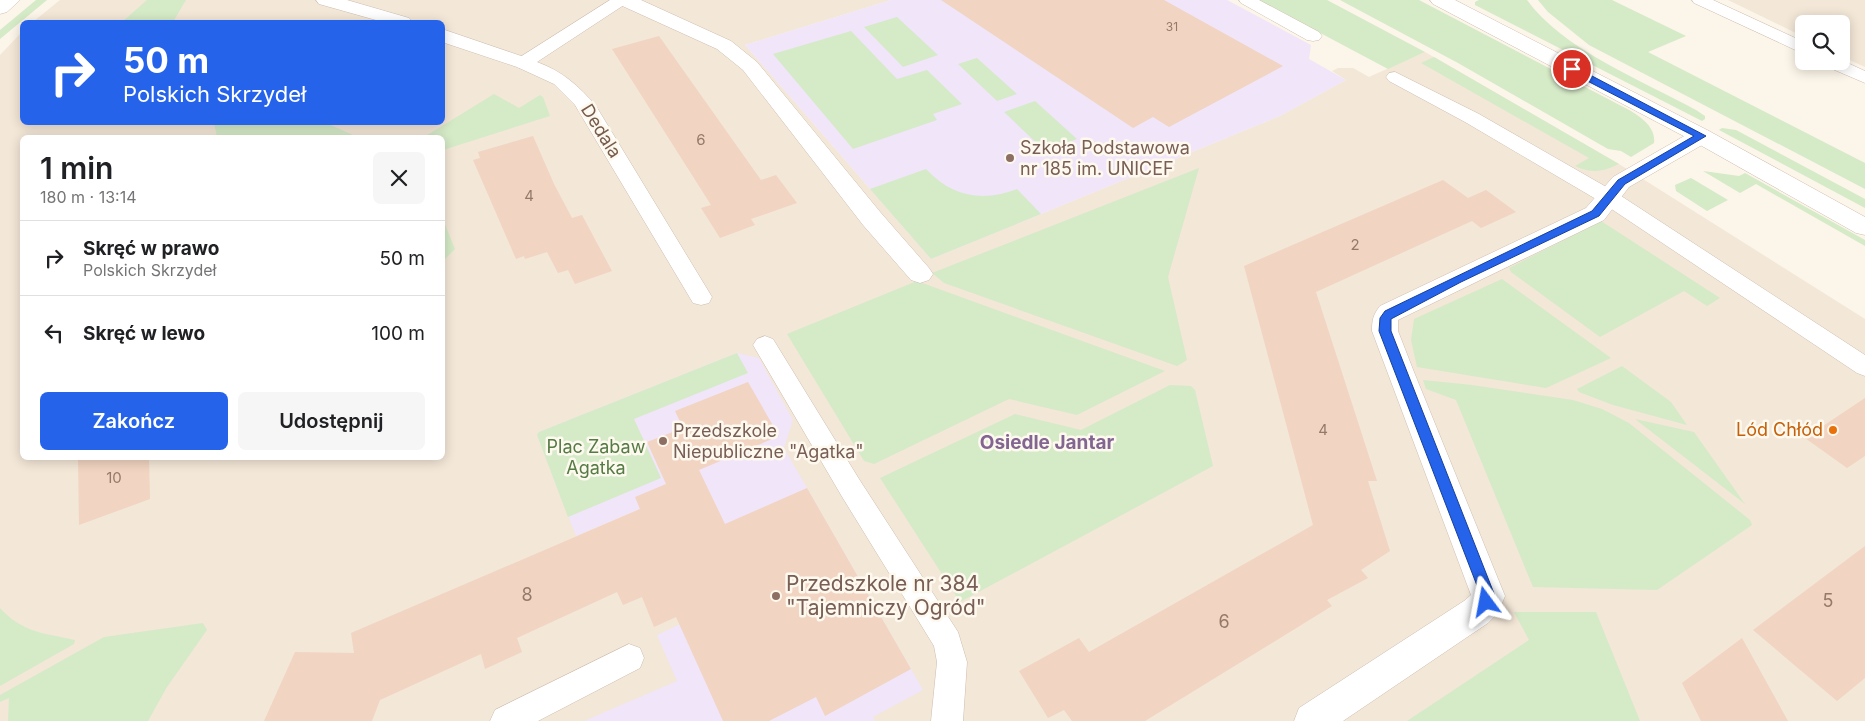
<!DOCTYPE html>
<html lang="pl">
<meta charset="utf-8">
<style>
:root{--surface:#fff;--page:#f6f6f6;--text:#202124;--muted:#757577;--line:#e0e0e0;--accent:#2563eb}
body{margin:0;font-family:Inter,sans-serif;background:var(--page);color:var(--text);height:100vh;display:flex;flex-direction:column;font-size:19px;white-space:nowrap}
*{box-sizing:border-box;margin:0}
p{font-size:16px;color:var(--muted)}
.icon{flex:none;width:28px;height:28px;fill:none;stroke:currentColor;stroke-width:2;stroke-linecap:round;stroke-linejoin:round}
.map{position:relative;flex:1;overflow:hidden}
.details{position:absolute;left:20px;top:135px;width:425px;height:325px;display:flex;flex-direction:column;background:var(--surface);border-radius:8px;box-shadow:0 2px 12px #0003}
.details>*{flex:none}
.banner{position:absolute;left:20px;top:20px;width:425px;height:105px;border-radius:8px;box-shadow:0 2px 12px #0003;background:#2563eb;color:#fff;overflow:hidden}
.controls{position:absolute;left:1795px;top:15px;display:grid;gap:10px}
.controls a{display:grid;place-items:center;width:55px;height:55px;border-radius:8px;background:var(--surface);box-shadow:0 2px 12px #0003;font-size:25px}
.pin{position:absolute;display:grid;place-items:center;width:42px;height:42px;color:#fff;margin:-21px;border:2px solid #fff;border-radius:50%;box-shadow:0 1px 5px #0007}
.me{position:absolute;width:55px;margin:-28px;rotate:347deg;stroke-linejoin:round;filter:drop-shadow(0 0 4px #0008)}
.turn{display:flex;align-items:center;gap:18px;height:105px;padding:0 20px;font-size:22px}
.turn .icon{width:65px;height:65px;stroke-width:2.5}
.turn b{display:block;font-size:35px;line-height:42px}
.round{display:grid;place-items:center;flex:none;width:52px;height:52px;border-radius:8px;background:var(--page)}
.overview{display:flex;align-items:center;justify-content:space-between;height:85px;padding:0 20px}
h1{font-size:30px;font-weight:600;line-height:38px}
.action{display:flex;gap:10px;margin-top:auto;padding:10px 20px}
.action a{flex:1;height:58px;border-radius:8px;background:var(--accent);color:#fff;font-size:20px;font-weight:600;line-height:58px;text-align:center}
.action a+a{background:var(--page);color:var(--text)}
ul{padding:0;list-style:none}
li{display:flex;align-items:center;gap:15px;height:75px;padding:0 20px;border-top:1px solid var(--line)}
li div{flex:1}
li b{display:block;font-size:19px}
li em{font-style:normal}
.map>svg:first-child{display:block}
.residential{fill:#f3e7d7;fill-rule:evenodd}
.education{fill:#f1e5f9}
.green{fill:#d5eac7}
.building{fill:#f1d4c1}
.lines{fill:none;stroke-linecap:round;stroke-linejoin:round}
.service-casing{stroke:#cebdaf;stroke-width:1}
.pedestrian-casing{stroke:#cebdaf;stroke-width:1}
.minor-casing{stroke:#cebdaf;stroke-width:1}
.tertiary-casing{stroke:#cebdaf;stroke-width:1}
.service{fill:#fff;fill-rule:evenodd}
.pedestrian{fill:#fff;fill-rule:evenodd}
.minor{fill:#fff;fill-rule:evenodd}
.tertiary{fill:#fff;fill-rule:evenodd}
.route{fill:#2563eb;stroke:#184099}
.education-dot{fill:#8d6e63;stroke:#fef9ef;stroke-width:2}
.food-dot{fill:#e8710a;stroke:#fef9ef;stroke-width:2}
.labels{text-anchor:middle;stroke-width:5;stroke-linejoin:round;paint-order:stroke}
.far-number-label{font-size:12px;fill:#957a6a}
.number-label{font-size:15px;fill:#957a6a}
.street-label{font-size:18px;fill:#765c4d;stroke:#fef9ef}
.education-label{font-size:18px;fill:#785e54;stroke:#fef9ef;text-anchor:start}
.food-label{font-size:18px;fill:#c56008;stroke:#fef9ef;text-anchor:end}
.park-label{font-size:18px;fill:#557b45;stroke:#fef9ef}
.near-number-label{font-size:18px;fill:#957a6a}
.neighbourhood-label{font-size:19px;font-weight:bold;fill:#836592;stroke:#fef9ef}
.near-education-label{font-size:21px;fill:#785e54;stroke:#fef9ef;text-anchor:start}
</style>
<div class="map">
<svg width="1865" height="721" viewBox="0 0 1865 721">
<rect width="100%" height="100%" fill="#fcf5e9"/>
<path class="residential" d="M60 0H891L745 45 931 259 1280 116 1346 80 1332 71 1338 68H1353L1369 77 1425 52 1619 164 1865 319V721H0V55L22 32V122H442V22H33ZM22 138H442V458H22Z
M1728 0H1865V67L1841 56V24H1804V37Z"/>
<path class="education" d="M891 0H1227L1311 45 1309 59 1346 80 1280 116 931 259 745 45Z
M737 353 759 358 793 420 784 448 923 690 873 717 875 721H584L677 681 657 635 691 619 635 497 640 509 576 536 537 435 539 432Z"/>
<path class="green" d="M36 0H47L0 39V30Z
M147 0H186L173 22H122Z
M1258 0H1327L1425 52 1388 69Z
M1340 0H1419L1631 111C1643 119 1656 128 1654 143L1631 157 1621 151 1608 149 1458 63Z
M1479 0H1527C1562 49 1643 81 1696 110L1705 116V119L1702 121 1475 5V2Z
M1538 0H1612L1686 36 1648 52 1865 163V189L1589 45 1548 12Z
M897 17 938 55 903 67 864 27Z
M851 31 897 79 927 70 962 104 933 114 937 120 853 149 773 54Z
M1434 57 1619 164C1602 172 1592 174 1575 166L1589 158 1421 63Z
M977 58 1017 94 997 101 958 64Z
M494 94 519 108 540 95 543 97 550 116 443 150 442 138 424 137Z
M1035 101 1077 139 1045 151 1004 112Z
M214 123H326L353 135 344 138 217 137Z
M1722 128 1736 130 1865 199V208L1719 130Z
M1199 168 1168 277 1187 360 1177 366 944 283 932 273Z
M926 169C951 196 982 203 1017 189L1041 214 931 259 870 189Z
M1703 171 1739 176 1745 173 1865 240V246L1756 184 1740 193Z
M1691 178 1728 200 1707 211 1676 191 1675 185Z
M442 217 455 249 443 261H442Z
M1601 221 1720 298 1707 306 1684 291 1600 337 1511 272 1509 268Z
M1502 279 1611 358 1546 388 1417 367 1411 340 1414 319Z
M917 281 1165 371 1077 415 1009 399 874 464 864 461 787 334Z
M737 353 748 373 634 419 661 478 568 517 537 435 539 432Z
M1622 366 1671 402 1687 425 1613 405 1579 392 1577 389Z
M1423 380 1472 385 1573 400 1602 409 1629 423 1750 520 1752 525 1657 590 1533 587 1456 400 1426 389Z
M1170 385 1191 386 1195 390 1213 466 960 602 880 478 1015 414 1081 430Z
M1635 419 1694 432 1745 504Z
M0 608C23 633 44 633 75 640L74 644 0 686Z
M1514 612H1596L1640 721H1407L1529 640Z
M203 623 207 630 167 687 148 721H8L9 698 0 702V695L104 637Z"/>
<path class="building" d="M941 0H1164L1283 66 1169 127 1153 117 1133 128Z
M659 36 761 180 776 175 797 203 751 219 755 225 720 238 701 208 711 205 612 49Z
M533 136 554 184 572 218 582 215 612 271 575 284 568 270 558 273 547 252 525 259 524 256 516 259 473 160 480 158 478 152Z
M1443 180 1468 198 1486 190 1516 212 1481 228 1472 221 1316 292 1377 481H1368L1390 551 1361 570 1368 578 1327 600 1332 606 1145 721H1072L1064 710 1048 718 1019 671 1079 638 1089 652 1313 525 1244 266Z
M748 382 779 436 699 470 725 524 807 488 911 669 825 716 816 697 769 721H723L676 617 654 627 642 597 623 605 617 592 517 638 522 652 485 669 481 654 380 700 372 721H264L295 652 354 653 351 633 640 509 635 497 666 484 647 442 683 428 675 411Z
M1865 398V456L1847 468 1805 438Z
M78 458H149L150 499 79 525Z
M1865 546V678L1837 701 1753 630Z
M1742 638 1788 721H1701L1682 683Z"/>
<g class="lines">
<g class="service-casing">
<path id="service" d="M610 0H629L627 3 537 62C562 71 579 86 596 106L712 297 709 303 701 305 693 303 575 105 554 84 517 67 514 63 517 59Z
M1239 0H1259L1319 32 1322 36 1319 40 1313 41 1307 40 1241 3Z
M1692 0H1713L1804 42V54L1694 3Z
M1841 60 1865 71V83L1823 65 1820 61Z
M1395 72 1479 114 1615 192 1865 355V376L1857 373 1601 202 1465 122 1389 81 1386 77 1389 73Z
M765 336 773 339 859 479 958 632 967 662 963 721H931L937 662 934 646 841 495 753 345 757 339Z
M629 644 640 648 644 658 640 668 538 721H490L495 710Z"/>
</g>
<g class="pedestrian-casing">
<path id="pedestrian" d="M615 0H641L731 41 757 62 881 213 929 268 933 274 929 280 920 283 911 280 863 225 743 70 717 49 618 4Z"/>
</g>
<g class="minor-casing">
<path id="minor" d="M316 0H347L409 18 412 22H383L319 4Z
M442 29 530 59 533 63 530 67 523 69 442 42Z
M1701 129 1709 131 1712 136 1709 141 1629 187 1604 220 1398 320V331L1414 372 1505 596 1498 613 1488 623 1343 721H1294L1299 708 1464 601 1471 595 1372 331C1372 320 1373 315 1380 306L1586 208 1613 177 1693 131Z"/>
</g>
<g class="tertiary-casing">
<path id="tertiary" d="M0 0H20L7 12 0 14Z
M1430 0H1455L1709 131 1865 217V235L1856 233 1693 141 1433 4Z"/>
</g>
<use href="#service" class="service"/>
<use href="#pedestrian" class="pedestrian"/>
<use href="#minor" class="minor"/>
<use href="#tertiary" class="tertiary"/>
</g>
<path class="route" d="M1568 67H1575L1706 136 1625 184 1599 216 1461 282 1391 319V331L1495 596 1491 606 1486 608 1482 606 1480 602 1481 596 1379 331 1380 318 1385 311 1592 211 1618 180 1694 136 1568 71Z"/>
<g class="education-dot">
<circle cx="1010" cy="158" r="5"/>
<circle cx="663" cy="441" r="5"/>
<circle cx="776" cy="596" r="5"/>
</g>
<circle class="food-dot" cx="1833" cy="430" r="5"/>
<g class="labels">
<g class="far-number-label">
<text x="1172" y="31">31</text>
</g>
<g class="number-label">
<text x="701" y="145">6</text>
<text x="529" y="201">4</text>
<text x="1355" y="250">2</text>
<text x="1323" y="435">4</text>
<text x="114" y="483">10</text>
</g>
<g class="street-label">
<text transform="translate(601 131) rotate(58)" y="6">Dedala</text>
</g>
<g class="education-label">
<text x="1020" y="154">Szkoła Podstawowa<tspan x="1020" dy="21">nr 185 im. UNICEF</tspan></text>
<text x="673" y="437">Przedszkole<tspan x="673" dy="21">Niepubliczne "Agatka"</tspan></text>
</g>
<g class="food-label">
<text x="1823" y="436">Lód Chłód</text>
</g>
<g class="park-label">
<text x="596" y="453">Plac Zabaw<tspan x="596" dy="21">Agatka</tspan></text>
</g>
<g class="near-number-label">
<text x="527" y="601">8</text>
<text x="1828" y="607">5</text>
<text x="1224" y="628">6</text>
</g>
<g class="neighbourhood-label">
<text x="1047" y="449">Osiedle Jantar</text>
</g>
<g class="near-education-label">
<text x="786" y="591">Przedszkole nr 384<tspan x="786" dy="24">"Tajemniczy Ogród"</tspan></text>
</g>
</g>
</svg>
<div class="controls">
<a><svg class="icon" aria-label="search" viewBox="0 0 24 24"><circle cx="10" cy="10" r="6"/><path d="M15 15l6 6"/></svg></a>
</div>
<div class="pin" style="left:1572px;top:69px;background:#d93025"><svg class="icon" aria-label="arrive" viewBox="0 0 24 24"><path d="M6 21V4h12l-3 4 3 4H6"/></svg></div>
<svg class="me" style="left:1486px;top:602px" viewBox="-20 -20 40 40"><path d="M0-17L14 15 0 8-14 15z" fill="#2563eb" stroke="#fff" stroke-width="4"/></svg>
<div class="banner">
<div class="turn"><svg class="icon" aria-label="right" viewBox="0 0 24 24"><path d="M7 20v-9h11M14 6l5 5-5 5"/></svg><div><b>50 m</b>Polskich Skrzydeł</div></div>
</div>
<section class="details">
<div class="overview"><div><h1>1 min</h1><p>180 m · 13:14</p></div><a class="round"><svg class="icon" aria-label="close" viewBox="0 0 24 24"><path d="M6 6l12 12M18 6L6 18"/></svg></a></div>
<ul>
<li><svg class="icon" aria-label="right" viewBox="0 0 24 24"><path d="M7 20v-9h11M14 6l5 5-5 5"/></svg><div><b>Skręć w prawo</b><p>Polskich Skrzydeł</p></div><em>50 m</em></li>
<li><svg class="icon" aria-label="left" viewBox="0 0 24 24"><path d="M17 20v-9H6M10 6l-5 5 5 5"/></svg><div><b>Skręć w lewo</b></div><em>100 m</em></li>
</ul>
<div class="action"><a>Zakończ</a><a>Udostępnij</a></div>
</section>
</div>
